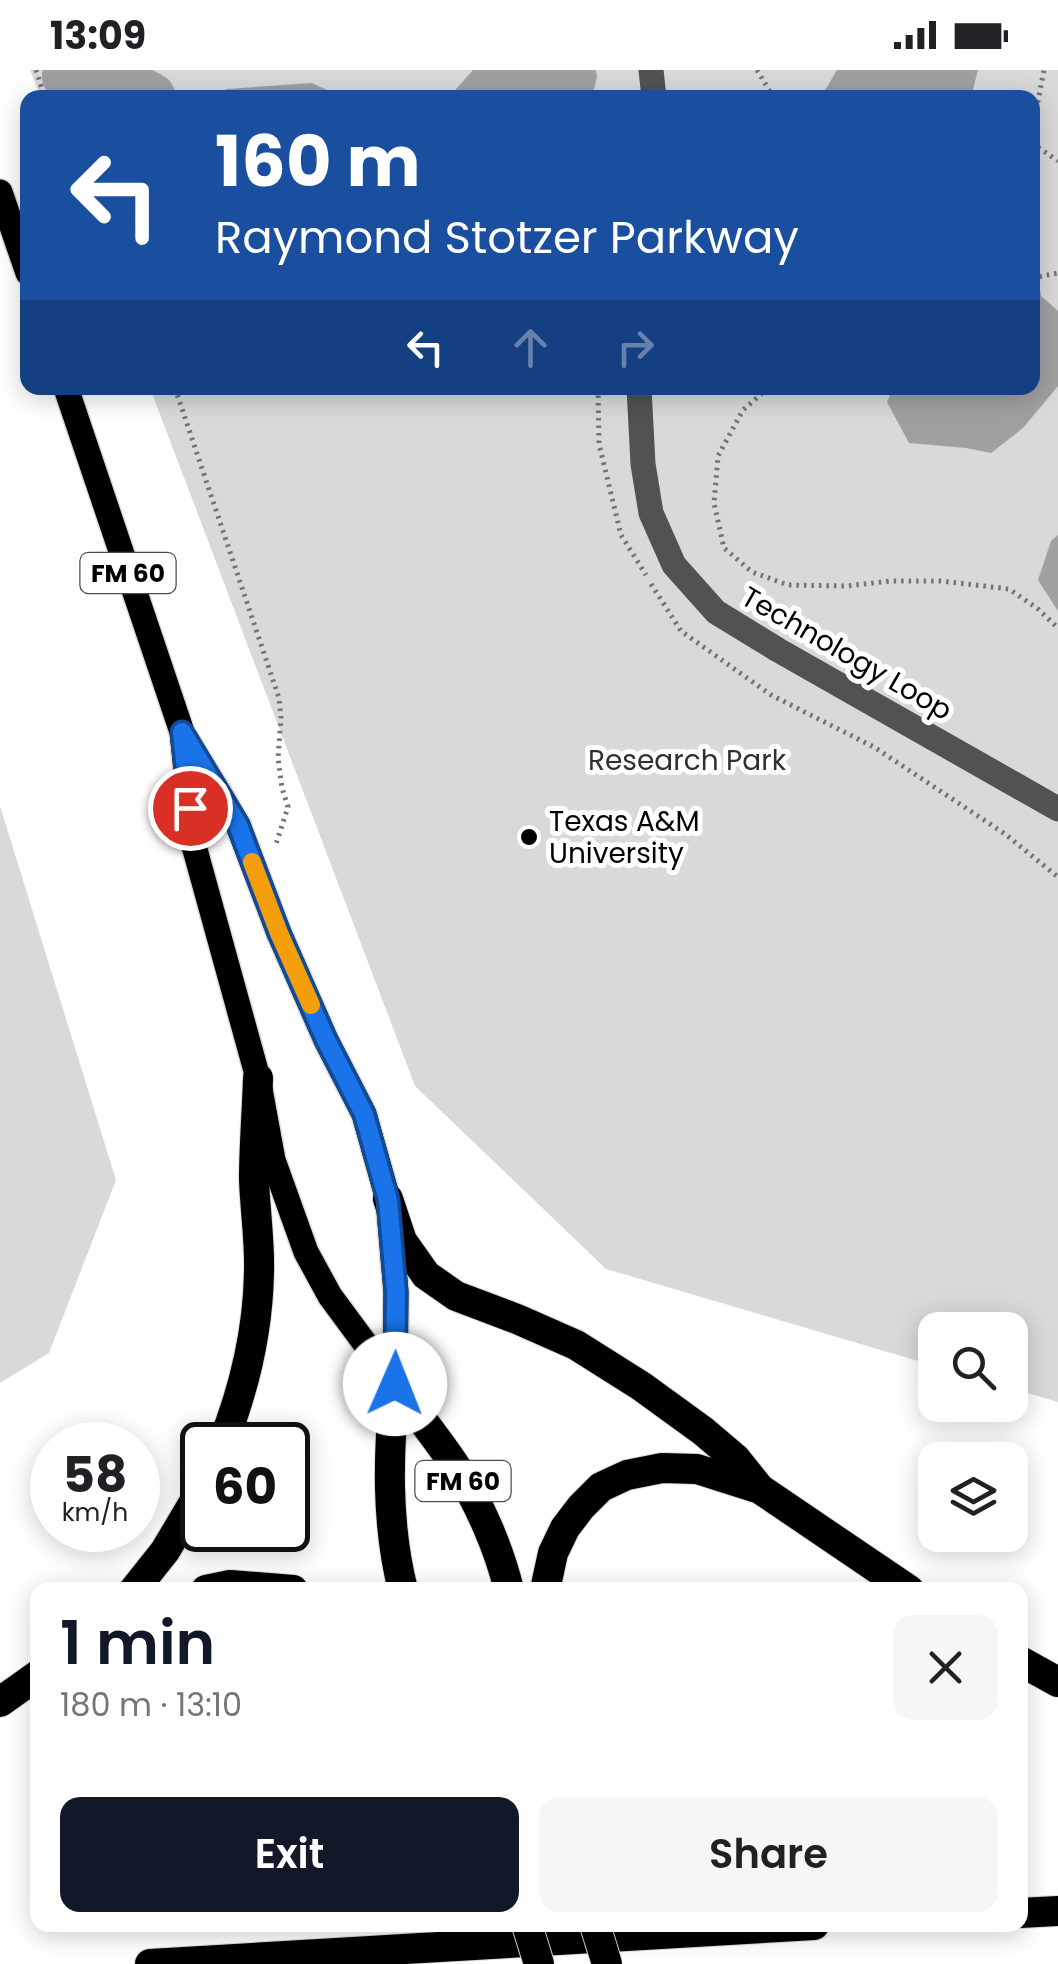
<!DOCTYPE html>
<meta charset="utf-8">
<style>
:root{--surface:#fff;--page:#f6f6f6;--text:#202124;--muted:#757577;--accent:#111827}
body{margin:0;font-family:Poppins,sans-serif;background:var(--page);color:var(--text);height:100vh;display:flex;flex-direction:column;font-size:38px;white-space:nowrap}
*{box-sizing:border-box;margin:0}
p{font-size:32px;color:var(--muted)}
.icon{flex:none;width:55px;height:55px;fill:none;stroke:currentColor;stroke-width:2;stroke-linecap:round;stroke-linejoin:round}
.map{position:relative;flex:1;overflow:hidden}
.details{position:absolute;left:30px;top:1512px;width:998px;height:350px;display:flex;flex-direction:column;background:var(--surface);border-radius:20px;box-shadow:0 5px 25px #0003}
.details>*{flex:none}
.top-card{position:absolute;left:20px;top:20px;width:1020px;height:305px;border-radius:20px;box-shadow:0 5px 25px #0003;background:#1a4fa0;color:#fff;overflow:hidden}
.tools{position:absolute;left:918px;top:1242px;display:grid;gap:20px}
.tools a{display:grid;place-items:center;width:110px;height:110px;border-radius:20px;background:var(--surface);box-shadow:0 5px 25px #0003;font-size:50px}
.speed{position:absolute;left:30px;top:1352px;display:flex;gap:20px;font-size:50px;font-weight:700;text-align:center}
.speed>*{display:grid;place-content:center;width:130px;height:130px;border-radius:50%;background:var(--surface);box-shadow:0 5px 25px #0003;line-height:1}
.speed small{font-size:25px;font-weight:400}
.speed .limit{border:5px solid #111;border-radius:15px;background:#fff;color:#111}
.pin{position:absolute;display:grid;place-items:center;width:85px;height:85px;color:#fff;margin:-42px;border:5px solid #fff;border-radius:50%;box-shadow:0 2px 10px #0007}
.me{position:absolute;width:110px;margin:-55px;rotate:1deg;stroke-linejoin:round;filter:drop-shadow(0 0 8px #0008)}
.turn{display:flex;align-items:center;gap:35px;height:210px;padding:0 30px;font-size:45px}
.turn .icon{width:130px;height:130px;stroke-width:2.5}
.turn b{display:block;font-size:70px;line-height:85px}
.lanes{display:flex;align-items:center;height:95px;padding:0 30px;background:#0003;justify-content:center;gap:50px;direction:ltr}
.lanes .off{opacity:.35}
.round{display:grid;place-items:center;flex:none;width:105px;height:105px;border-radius:20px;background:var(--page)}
.headline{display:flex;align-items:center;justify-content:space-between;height:170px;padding:0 30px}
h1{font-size:60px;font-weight:600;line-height:75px;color:var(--accent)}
.primary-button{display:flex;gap:20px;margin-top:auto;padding:20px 30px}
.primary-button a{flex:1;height:115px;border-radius:20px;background:var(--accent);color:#fff;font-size:40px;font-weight:600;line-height:115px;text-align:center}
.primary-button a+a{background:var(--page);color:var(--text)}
.status{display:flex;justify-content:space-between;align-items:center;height:70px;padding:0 50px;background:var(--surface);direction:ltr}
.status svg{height:28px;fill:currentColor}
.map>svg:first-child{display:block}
.green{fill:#d9d9d9}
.water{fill:#a0a0a0}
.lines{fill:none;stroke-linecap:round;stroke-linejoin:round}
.river{stroke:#a0a0a0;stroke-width:52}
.major-casing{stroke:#dbdbdb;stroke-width:28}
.highway-casing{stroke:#dbdbdb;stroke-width:32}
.path{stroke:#747474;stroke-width:5;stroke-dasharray:2.5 5;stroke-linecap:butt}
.minor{stroke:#525252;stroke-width:25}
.major{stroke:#000;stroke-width:25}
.highway{stroke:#000;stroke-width:30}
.highway-bridge-casing{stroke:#dbdbdb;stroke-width:32;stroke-linecap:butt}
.highway-bridge{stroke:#000;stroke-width:30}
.route-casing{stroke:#114b97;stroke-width:25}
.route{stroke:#1a73e8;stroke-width:18}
.slow{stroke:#f59e0b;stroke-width:18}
.poi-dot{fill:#000;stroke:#fff;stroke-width:4}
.labels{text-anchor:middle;stroke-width:10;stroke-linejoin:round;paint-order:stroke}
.shield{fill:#fff;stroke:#4c4c4c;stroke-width:2.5}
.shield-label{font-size:25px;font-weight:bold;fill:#000}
.street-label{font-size:28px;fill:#000;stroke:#fff}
.park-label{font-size:28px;fill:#303030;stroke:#fff}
.poi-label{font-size:28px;fill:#000;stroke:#fff;text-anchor:start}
</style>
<div class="status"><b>13:09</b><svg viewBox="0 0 49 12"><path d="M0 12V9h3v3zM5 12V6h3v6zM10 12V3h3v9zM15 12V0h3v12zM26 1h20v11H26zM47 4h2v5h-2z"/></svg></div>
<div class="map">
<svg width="1058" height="1894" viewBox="0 0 1058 1894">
<rect width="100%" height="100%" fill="#fff"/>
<path class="green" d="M30 0H1058V1332L1010 1318V1260H935V1296L606 1199 415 1016 150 318H1032V28H41Z
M0 736 116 1110 49 1283 0 1313Z"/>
<path class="water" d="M473 0H596L597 7 592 27H449Z
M837 0H978L971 27H821Z
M142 11 169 27H124L123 14Z
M312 13 342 27H208L227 19Z
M1033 187 1035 190 1041 226 1058 241V316L1023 358 991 383 966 378 909 373 887 332 893 318H1032Z
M1058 465V541L1038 510 1051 471Z"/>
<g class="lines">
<path class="river" d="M68 6 123 14 150 28"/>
<g class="major-casing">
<path id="major" d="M0 122 28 203
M66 318 182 662 194 776 258 1008 273 1090 306 1182 330 1226 395 1314
M186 669 238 755 279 863 326 970 364 1044 388 1129 396 1222 395 1314"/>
</g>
<g class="highway-casing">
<path id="highway" d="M388 1129 402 1171 426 1205 456 1226 517 1249 576 1275 641 1316 703 1361 736 1389 760 1419
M395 1314C415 1342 437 1368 456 1397 479 1433 499 1478 509 1520
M395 1314C388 1383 386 1453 403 1520
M222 1375C244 1320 258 1261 259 1202 260 1171 255 1140 254 1109 254 1076 257 1042 258 1008
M134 1520 165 1481 202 1419
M206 1520 230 1515 293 1520
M545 1520 553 1483 565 1458 581 1437 601 1417 627 1405 662 1398 697 1399 760 1419 909 1520
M1020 1591 1058 1612
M0 1632 38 1605
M1020 1843 1058 1841
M150 1894 814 1855"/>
</g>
<path class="path" d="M36 0 45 28
M757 0 769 20 770 28
M1032 62 1044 0
M1032 73 1058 91
M1032 208 1058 203
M175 318 279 628 281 648 278 688 282 718 288 737 275 777
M598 318 599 374 621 465 646 505
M768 318 743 340 718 386 714 433 724 478 752 502 788 515 846 516 891 511H941L1009 519 1038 539 1058 558
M651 514 681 561 771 625 874 677 1005 764 1058 807"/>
<path class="minor" d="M651 0 654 28
M639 318 643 394 651 443 674 495 716 542 778 580 1058 739"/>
<use href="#major" class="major"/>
<use href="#highway" class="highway"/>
<g class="highway-bridge-casing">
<path id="highway-bridge" d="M527 1855 539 1894
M595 1855 607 1894"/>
</g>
<use href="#highway-bridge" class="highway-bridge"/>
</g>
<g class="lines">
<g class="route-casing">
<path id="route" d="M190 738 182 662 238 755 279 863 326 970 364 1044 388 1130 396 1222 395 1314"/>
</g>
<use href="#route" class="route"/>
<path class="slow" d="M252 792 279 863 311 935"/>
</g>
<circle class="poi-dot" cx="529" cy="767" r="10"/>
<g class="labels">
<g class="shield">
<rect x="80.5" y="483" width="95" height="40" rx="8"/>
<rect x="415.5" y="1391" width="95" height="40" rx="8"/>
</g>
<g class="shield-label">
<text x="128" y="512">FM 60</text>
<text x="463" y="1420">FM 60</text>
</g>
<g class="street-label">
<text transform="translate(847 583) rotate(30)" y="10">Technology Loop</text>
</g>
<g class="park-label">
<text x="687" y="700">Research Park</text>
</g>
<g class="poi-label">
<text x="549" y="761">Texas A&amp;M<tspan x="549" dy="32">University</tspan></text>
</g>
</g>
</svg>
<div class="tools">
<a><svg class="icon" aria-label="search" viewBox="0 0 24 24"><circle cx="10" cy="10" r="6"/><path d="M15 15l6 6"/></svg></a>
<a><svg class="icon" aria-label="layers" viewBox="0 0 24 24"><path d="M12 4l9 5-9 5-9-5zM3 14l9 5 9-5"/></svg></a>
</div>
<div class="speed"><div>58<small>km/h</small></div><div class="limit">60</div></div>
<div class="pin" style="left:190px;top:738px;background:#d93025"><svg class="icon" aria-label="arrive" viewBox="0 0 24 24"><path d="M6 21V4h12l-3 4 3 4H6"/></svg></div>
<svg class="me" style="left:395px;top:1314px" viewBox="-20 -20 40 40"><circle r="19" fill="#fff"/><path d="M0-13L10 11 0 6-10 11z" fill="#1a73e8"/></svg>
<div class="top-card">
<div class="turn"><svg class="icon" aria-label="left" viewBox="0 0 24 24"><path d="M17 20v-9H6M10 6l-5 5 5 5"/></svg><div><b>160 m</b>Raymond Stotzer Parkway</div></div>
<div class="lanes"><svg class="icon" aria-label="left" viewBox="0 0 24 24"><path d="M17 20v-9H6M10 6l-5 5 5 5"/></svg><svg class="icon off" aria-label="ahead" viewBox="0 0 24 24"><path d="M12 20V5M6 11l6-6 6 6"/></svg><svg class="icon off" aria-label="right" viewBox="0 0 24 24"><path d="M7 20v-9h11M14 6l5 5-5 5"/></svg></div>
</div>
<section class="details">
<div class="headline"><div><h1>1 min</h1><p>180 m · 13:10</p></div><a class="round"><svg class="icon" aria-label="close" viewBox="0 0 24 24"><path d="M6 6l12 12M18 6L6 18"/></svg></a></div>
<div class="primary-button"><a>Exit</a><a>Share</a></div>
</section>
</div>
